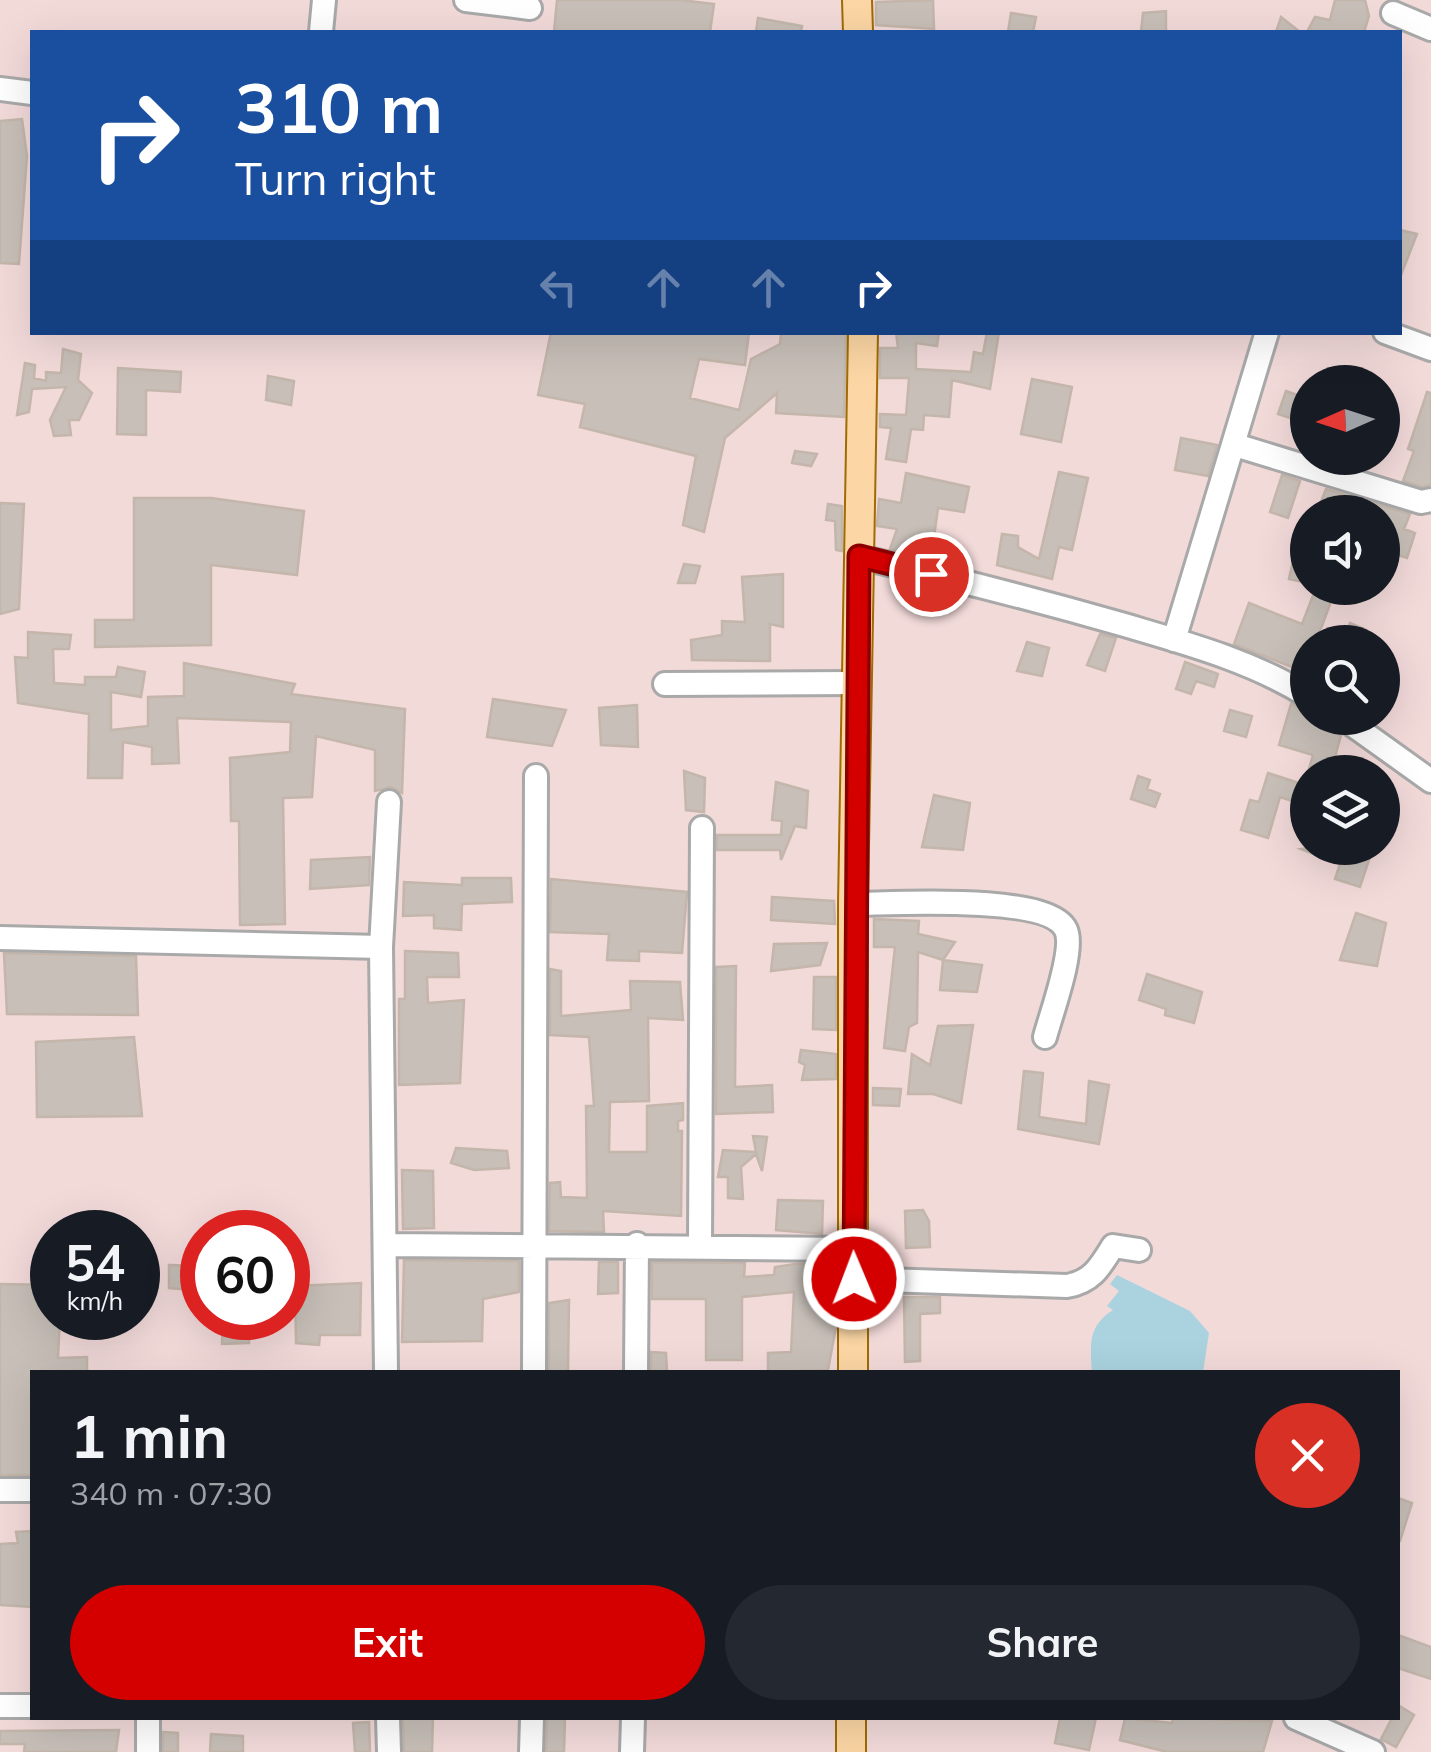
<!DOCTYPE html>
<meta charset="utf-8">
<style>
:root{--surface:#171b24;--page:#242831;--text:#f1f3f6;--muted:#9ea1a6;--accent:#d40000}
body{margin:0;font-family:Mulish,sans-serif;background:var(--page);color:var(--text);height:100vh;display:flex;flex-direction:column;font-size:38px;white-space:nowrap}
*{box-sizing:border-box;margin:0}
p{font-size:32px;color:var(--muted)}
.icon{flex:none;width:55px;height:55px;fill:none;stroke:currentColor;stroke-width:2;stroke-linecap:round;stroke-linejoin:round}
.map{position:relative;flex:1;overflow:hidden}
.drawer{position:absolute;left:30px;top:1370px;width:1370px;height:350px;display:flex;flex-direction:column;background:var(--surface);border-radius:0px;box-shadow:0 10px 40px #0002}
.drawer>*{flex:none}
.hud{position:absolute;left:30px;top:30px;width:1372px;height:305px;border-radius:0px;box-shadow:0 10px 40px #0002;background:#1a4fa0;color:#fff;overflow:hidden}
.needle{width:65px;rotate:267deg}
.controls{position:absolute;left:1290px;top:365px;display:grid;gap:20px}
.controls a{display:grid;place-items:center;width:110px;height:110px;border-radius:50%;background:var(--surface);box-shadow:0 10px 40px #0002;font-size:50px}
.speed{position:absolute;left:30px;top:1210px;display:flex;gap:20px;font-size:50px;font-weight:700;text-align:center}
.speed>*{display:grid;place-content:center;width:130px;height:130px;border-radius:50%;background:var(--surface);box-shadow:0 10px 40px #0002;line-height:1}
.speed small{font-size:25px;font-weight:400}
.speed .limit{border:15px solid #d22;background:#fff;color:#111}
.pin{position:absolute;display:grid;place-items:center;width:85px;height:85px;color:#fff;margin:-42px;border:5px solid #fff;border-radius:50%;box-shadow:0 2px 10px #0007}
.me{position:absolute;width:110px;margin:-55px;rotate:359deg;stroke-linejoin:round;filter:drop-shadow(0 0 8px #0008)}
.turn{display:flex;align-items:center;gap:35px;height:210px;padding:0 40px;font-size:45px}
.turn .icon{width:130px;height:130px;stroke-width:2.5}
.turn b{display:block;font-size:70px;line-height:85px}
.lanes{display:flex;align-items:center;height:95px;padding:0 40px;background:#0003;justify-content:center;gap:50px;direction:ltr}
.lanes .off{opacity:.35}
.round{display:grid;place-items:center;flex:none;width:105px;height:105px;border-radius:52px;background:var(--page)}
.headline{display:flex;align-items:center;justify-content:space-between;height:170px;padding:0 40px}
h1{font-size:60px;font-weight:700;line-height:75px}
.action{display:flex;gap:20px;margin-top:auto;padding:20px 40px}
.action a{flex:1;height:115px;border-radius:60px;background:var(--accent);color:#fff;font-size:40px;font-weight:700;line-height:115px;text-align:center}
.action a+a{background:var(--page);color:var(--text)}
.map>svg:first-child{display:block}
.commercial{fill:#f2dad9;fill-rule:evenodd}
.water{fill:#aad3df}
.building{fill:#c7bfb8;stroke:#c4b6ab;stroke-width:2.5}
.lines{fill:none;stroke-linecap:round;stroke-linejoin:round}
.minor-casing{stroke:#a9a9a9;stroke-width:28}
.major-casing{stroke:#a06b00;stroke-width:32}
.minor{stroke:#fff;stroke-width:22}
.major{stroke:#fcd6a4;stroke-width:28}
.route-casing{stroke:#8a0000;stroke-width:25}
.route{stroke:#d40000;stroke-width:18}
</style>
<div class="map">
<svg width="1431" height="1752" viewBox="0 0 1431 1752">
<rect width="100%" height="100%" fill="#f2efe9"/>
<path class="commercial" d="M0 0H1431V1752H0ZM32 32H1400V332H32ZM1308 382H1382V458H1308ZM1308 512H1382V588H1308ZM1308 642H1382V718H1308ZM1308 772H1382V848H1308ZM52 1232H138V1318H52ZM202 1232H288V1318H202ZM32 1372H1398V1718H32Z"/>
<path class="water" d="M1117 1275 1190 1311 1209 1333 1203 1372H1092C1090 1344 1088 1326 1113 1310L1107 1306 1119 1291 1110 1284Z"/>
<path class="building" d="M557 0H681L714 4 710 32H554Z
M933 0 934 29 876 25V2Z
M1335 0H1365L1369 16 1364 32H1307L1315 17 1330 20Z
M1166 11V32H1141L1143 13Z
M1011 13 1036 17 1033 32H1008Z
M1281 17 1300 32H1276Z
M758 18 802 26 801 32H756Z
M22 119 27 156 19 264 0 263V121Z
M1400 230 1417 234 1401 275H1400Z
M551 332H749L745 365 699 359 690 398 739 410 751 359 780 344 781 332H846L844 417 776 413 777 393 725 438 704 532 683 525 696 456 580 427 585 404 538 395Z
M896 332H939L937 346 916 343V369L971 372 974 352 983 354 987 332H999L990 389 952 380 949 417 924 415 923 430 911 429 906 462 886 459 891 428 880 427V414L906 415 909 378H880V348H898Z
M63 349 81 354 78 380 92 393 79 420H69L71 435 54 436 50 420 66 387 32 389 29 412 17 415 25 363 35 365 34 378 46 381V372L61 373Z
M118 368 181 372 180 392 146 390V435L117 434Z
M268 376 294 381 291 405 266 400Z
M1032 379 1072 387 1061 442 1021 434Z
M1286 391 1308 399V424L1278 414Z
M1427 392 1431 393V485L1422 487 1403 481 1414 451 1408 449Z
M1181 438 1217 445 1208 476 1175 470Z
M795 451 817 454 811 466 792 463Z
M1059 472 1088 478 1072 550 1059 547 1052 579 997 565 1002 534 1018 536V547L1039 559Z
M906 473 969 487 964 512 938 508 931 559 890 549 897 529 877 526 879 499 901 503Z
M1282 475 1300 481 1288 518 1270 512Z
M1326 489 1410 514 1404 529 1415 533 1407 558 1382 550V512H1317Z
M134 498H211L304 511 297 575 211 565V645L95 647V620H134Z
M0 503 24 504 19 609 0 614Z
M828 504 842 506V551L836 550 835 521 826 520Z
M1294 556 1308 559V583L1289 579Z
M684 564 700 566 695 583H678Z
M783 574V627L770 624V661L692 660 691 640 722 635V621L745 622 742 577Z
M1316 588H1336L1322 626 1313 642H1308L1302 671 1234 644 1249 603 1302 624Z
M1350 623 1366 630 1361 642 1344 638Z
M28 632 71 635 69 649H53L54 683 85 685V677H116L118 667 145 672 141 697 111 692V730L148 726V697L184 696V663L295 684 291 694 405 709 402 793 391 787 375 791V750L316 736 312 797 283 798 285 924 240 925 239 821H231L230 758 290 752 291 722 177 718 179 763 152 764V747L123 742 122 778H88L89 714 18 703 15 657 28 658Z
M1100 634 1116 638 1105 671 1087 665Z
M1027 642 1049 648 1042 676 1017 671Z
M1185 662 1218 674 1214 687 1196 681 1191 694 1176 689Z
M493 699 566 710 552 746 487 737Z
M1291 704 1306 711 1308 718 1329 722 1341 735 1331 772H1308L1313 755 1279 745Z
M637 705 638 747 601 745 599 708Z
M1230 710 1252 716 1246 737 1224 731Z
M684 771 705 778 704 812 686 810Z
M1268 773 1308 786V806L1280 797 1268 838 1241 830 1250 800 1259 802Z
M1138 776 1150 780 1147 789 1160 794 1155 807 1131 799Z
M776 782 808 791 806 828 795 826 781 860 780 850H717V835H781L782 821 772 820Z
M934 795 970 803 963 850 922 847Z
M1308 848 1372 851 1360 887 1335 879 1340 864 1301 849Z
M370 857 369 885 310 889 311 860Z
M462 878H511L512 902 462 904 461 930 434 928V915L403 916 404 882 462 885Z
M551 879 687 892 682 953 639 951V961L607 960 609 934 550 932Z
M772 897 834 901 835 924 771 920Z
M1356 913 1386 923 1377 966 1340 960Z
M874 919 919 921 918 934 955 942 943 960 918 952 917 1023 909 1027 905 1051 884 1048 895 947H874Z
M827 943 820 965 771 971 774 944Z
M405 951 458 953 459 977H427L428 1003 464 1000 460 1083 399 1085V999H405Z
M4 953 136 956 138 1015 7 1014Z
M943 960 982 965 977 992 940 990Z
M736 966 735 1087 772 1085 773 1112 716 1114V967Z
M550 969 561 971V1016L631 1010 630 981 680 982 683 1020 648 1018 649 1101 610 1102 609 1152H647V1106L683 1103V1120L678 1121V1131H682L681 1216 603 1211 604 1232 549 1231 550 1183 560 1182 561 1197 587 1198 586 1106H594L589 1037 550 1035Z
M1147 974 1202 992 1194 1023 1165 1015 1166 1009 1139 1000Z
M814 977H836V1030L813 1029Z
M973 1025 961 1103 933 1094H908L912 1054 930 1065 938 1026Z
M134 1037 142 1116 37 1117 36 1042Z
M801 1050 836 1054V1079L802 1080 805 1065 799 1062Z
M1024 1071 1043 1073 1039 1117 1086 1124 1089 1081 1109 1085 1099 1144 1018 1129Z
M873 1088 901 1089 899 1106 873 1105Z
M753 1136 767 1137 762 1171 756 1154 741 1167 743 1199 728 1198V1177H718L723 1150 756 1152Z
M456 1148 507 1151 509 1168 474 1170 451 1163Z
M402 1170 433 1171 434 1228 403 1229Z
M778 1200 823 1201 822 1234 776 1230Z
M923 1210 929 1221 930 1247 906 1248 905 1211Z
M404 1260 519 1261V1292L483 1299 482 1341 402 1342Z
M599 1262H618V1293L598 1294Z
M652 1262 745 1263 744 1277 774 1275 775 1267 795 1264H835L836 1327 828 1370 768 1372V1353L791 1352 794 1292 742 1297V1360H706V1299H652Z
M169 1265 202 1266V1291L169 1288Z
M361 1283 360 1335H320L319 1345 296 1343 295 1286Z
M0 1284 52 1285V1318H60L58 1358 87 1357V1372H32V1475H0Z
M904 1297H940V1313L920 1314V1361L905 1362Z
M569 1300 568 1372H549V1303Z
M223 1318H249V1343L222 1344Z
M651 1352 666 1353 667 1372H651Z
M1398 1498 1412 1503 1400 1541H1398Z
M32 1531V1607L0 1605V1544L18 1543 16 1532Z
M1398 1635 1431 1647V1679L1398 1668Z
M1398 1705 1414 1715 1396 1747 1381 1739 1392 1718H1398Z
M403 1718H433L432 1752H404Z
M547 1718H565L564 1752H546Z
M1060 1718H1096L1089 1750 1055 1743Z
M1125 1718 1172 1723 1173 1718 1272 1721 1263 1752H1167L1120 1740Z
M369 1722 370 1752H355L353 1723Z
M119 1730 116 1752H24L25 1744H0V1731Z
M163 1732 178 1733V1752H163Z
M211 1734 243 1736V1752H210Z"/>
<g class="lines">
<g class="minor-casing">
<path id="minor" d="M466 0 530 8
M1393 13 1431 29
M321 32 324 0
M0 89 32 93
M1385 332 1431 349
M1235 445 1421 502 1431 500
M859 557C947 577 1034 599 1121 624 1185 643 1250 660 1308 696
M1174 640 1267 332
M665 684 856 683
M1343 718 1431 781
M853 904C891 904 1049 893 1066 930 1075 950 1051 1014 1045 1037
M0 938 381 947
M387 1245 853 1249
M700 1245 702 828
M854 1279 1067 1286C1092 1282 1100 1267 1113 1246L1139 1250
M386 1372 381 947 389 802
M534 1372 536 776
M636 1372 637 1244
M0 1490H32
M0 1706H32
M388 1718 389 1752
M1296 1718 1373 1752
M148 1752V1718
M531 1752 532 1718
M632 1752 633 1718"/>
</g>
<g class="major-casing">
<path id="major" d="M857 0 858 32
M853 1372V904L863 332
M851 1752V1718"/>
</g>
<use href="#minor" class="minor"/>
<use href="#major" class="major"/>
</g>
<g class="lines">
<g class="route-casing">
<path id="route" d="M854 1279 859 556 931 574"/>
</g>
<use href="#route" class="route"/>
</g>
</svg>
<div class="controls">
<a><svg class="needle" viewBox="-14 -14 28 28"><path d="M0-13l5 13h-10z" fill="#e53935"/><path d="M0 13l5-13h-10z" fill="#9ea1a6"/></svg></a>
<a><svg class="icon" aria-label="sound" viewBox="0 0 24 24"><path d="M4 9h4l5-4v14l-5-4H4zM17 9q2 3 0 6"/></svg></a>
<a><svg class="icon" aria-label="search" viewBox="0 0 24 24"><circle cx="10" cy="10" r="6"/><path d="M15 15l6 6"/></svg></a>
<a><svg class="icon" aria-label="layers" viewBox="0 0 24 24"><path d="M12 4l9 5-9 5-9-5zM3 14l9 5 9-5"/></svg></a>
</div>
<div class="speed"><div>54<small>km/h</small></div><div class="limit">60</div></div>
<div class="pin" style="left:931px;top:574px;background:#d93025"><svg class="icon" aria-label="arrive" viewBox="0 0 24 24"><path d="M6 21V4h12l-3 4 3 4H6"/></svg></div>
<svg class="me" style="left:854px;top:1279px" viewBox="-20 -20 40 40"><circle r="17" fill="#d40000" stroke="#fff" stroke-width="3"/><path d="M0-11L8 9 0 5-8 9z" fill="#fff"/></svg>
<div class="hud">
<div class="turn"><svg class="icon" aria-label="right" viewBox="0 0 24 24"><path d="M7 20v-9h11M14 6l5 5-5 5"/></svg><div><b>310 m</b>Turn right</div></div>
<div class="lanes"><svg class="icon off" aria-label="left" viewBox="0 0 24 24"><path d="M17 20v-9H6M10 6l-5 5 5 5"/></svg><svg class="icon off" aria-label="ahead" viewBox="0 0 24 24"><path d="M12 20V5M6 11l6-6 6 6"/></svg><svg class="icon off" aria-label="ahead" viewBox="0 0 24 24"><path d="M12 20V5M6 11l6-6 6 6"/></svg><svg class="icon" aria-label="right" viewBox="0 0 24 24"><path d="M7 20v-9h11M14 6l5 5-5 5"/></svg></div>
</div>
<section class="drawer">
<div class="headline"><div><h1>1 min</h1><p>340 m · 07:30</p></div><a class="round" style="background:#d93025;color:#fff"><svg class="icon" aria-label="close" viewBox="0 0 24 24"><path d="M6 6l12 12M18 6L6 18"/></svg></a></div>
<div class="action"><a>Exit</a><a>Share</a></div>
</section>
</div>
